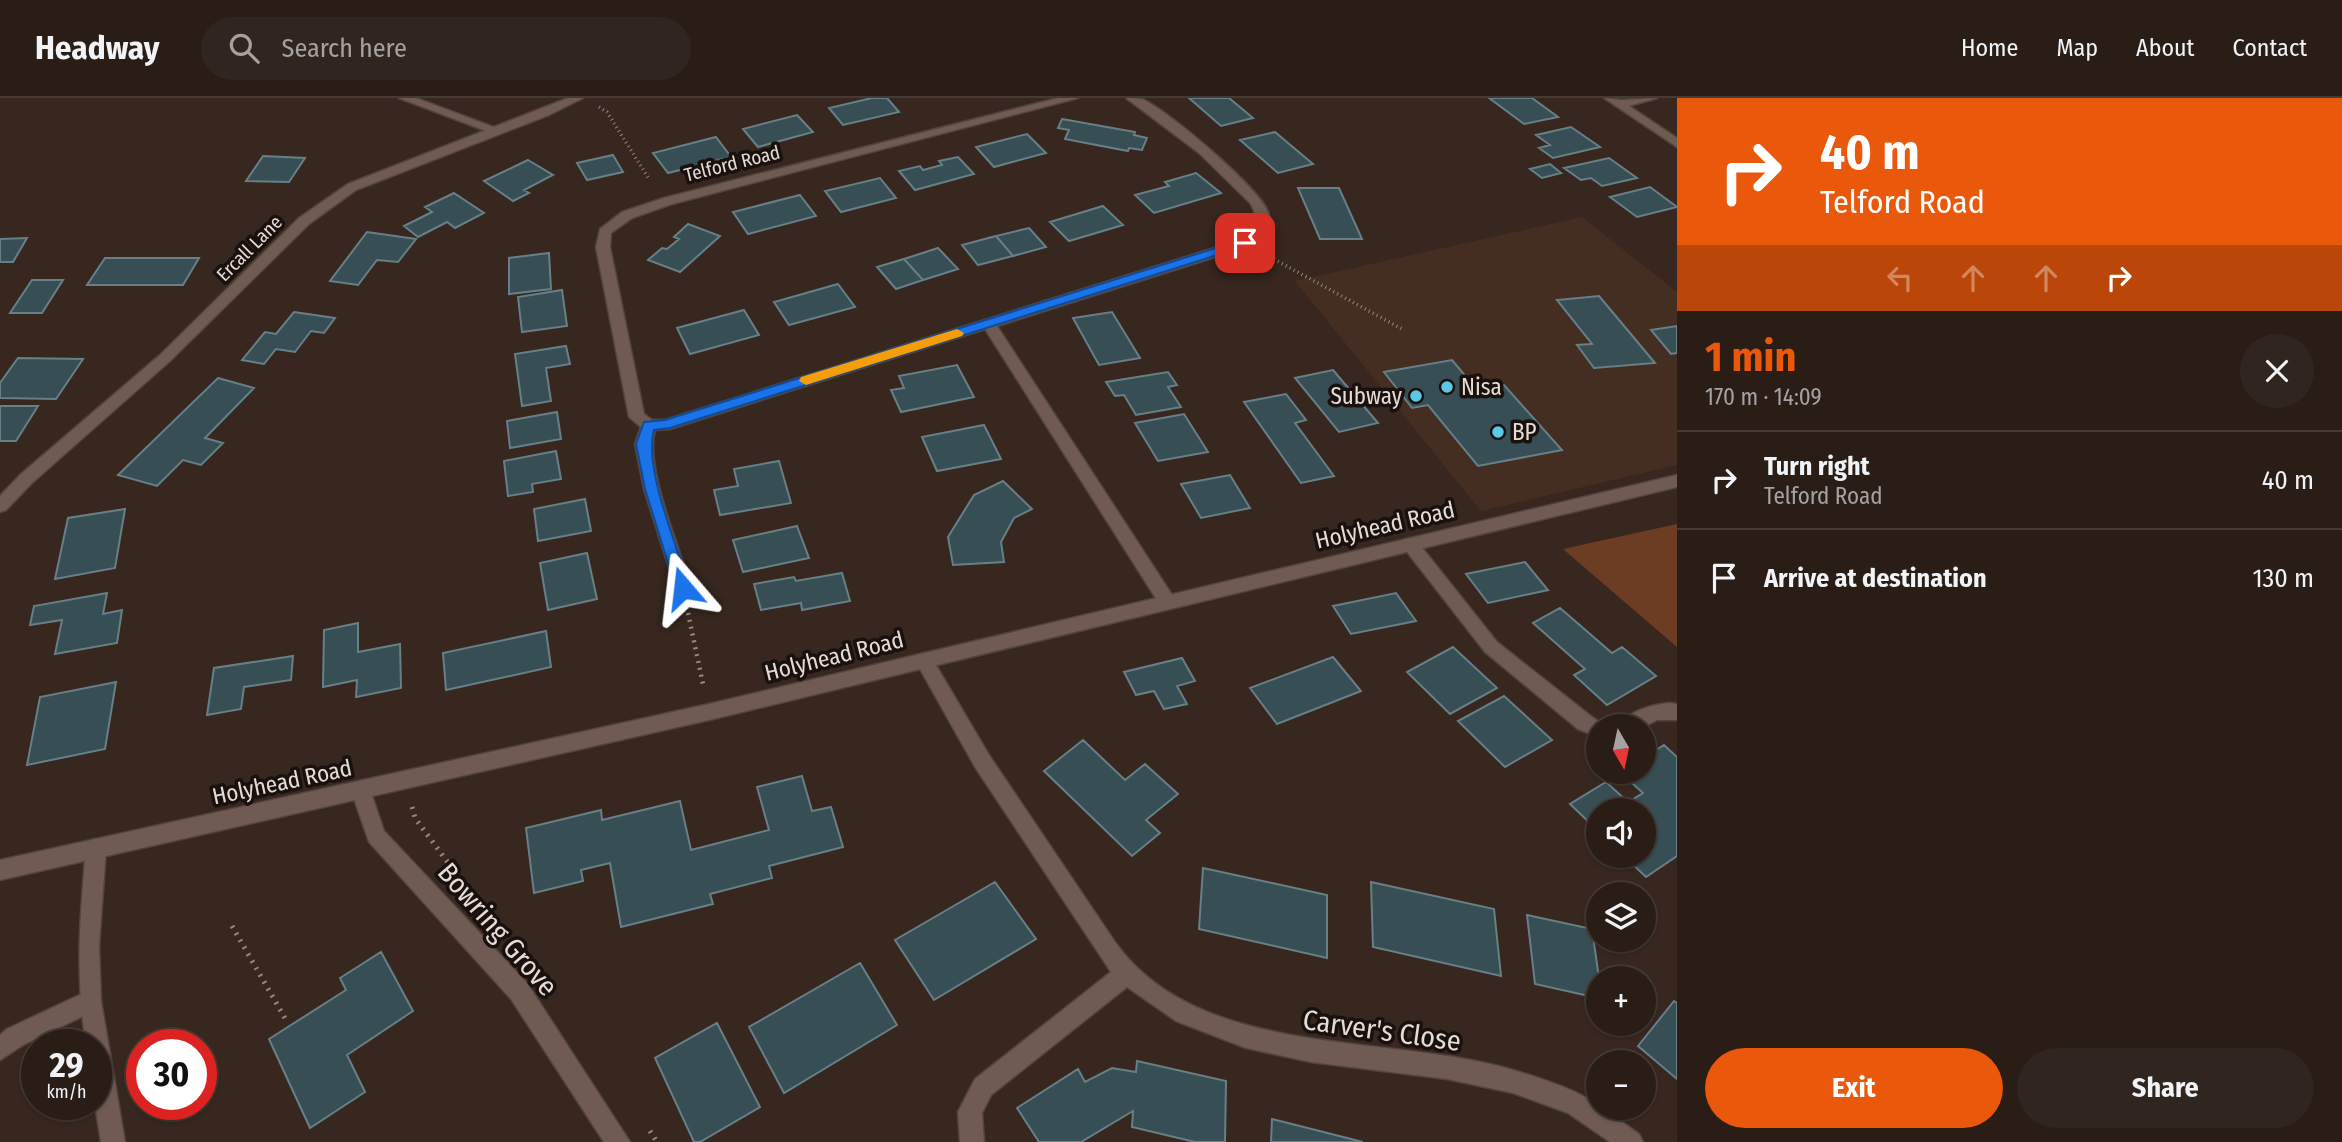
<!DOCTYPE html>
<meta charset="utf-8">
<style>
:root{--surface:#291d16;--page:#31261f;--text:#f1f3f6;--muted:#a5a2a1;--line:#453b35;--accent:#ea580c}
body{margin:0;font-family:"Fira Sans Condensed",sans-serif;background:var(--page);color:var(--text);height:100vh;display:flex;flex-direction:column;font-size:26px;white-space:nowrap}
*{box-sizing:border-box;margin:0}
p{font-size:23px;color:var(--muted)}
.icon{flex:none;width:38px;height:38px;fill:none;stroke:currentColor;stroke-width:2;stroke-linecap:round;stroke-linejoin:round}
.map{position:relative;flex:1;overflow:hidden}
.details{display:flex;flex-direction:column;background:var(--surface);width:665px}
.details>*{flex:none}
.banner{background:#ea580c;color:#fff;overflow:hidden}
.needle{width:46px;rotate:171deg}
.fabs{position:absolute;left:1586px;top:616px;display:grid;gap:14px}
.fabs a{display:grid;place-items:center;width:70px;height:70px;border-radius:50%;background:var(--surface);box-shadow:0 2px 5px #0004,0 0 0 2px var(--line);font-size:35px}
.speed{position:absolute;left:21px;top:931px;display:flex;gap:14px;font-size:35px;font-weight:700;text-align:center}
.speed>*{display:grid;place-content:center;width:91px;height:91px;border-radius:50%;background:var(--surface);box-shadow:0 2px 5px #0004,0 0 0 2px var(--line);line-height:1}
.speed small{font-size:18px;font-weight:400}
.speed .limit{border:10px solid #d22;background:#fff;color:#111}
.pin{position:absolute;display:grid;place-items:center;width:60px;height:60px;color:#fff;margin:-30px;border-radius:14px;box-shadow:0 4px 10px #0006}
.me{position:absolute;width:77px;margin:-38px;rotate:343deg;stroke-linejoin:round;filter:drop-shadow(0 0 5px #0008)}
.turn{display:flex;align-items:center;gap:24px;height:147px;padding:0 28px;font-size:32px}
.turn .icon{width:91px;height:91px;stroke-width:2.5}
.turn b{display:block;font-size:49px;line-height:60px}
.lanes{display:flex;align-items:center;height:66px;padding:0 28px;background:#0003;justify-content:center;gap:35px;direction:ltr}
.lanes .off{opacity:.35}
.round{display:grid;place-items:center;flex:none;width:74px;height:74px;border-radius:37px;background:var(--page)}
.head{display:flex;align-items:center;justify-content:space-between;height:119px;padding:0 28px}
h1{font-size:42px;font-weight:700;line-height:52px;color:var(--accent)}
.button{display:flex;gap:14px;margin-top:auto;padding:14px 28px}
.button a{flex:1;height:80px;border-radius:42px;background:var(--accent);color:#fff;font-size:28px;font-weight:700;line-height:80px;text-align:center}
.button a+a{background:var(--page);color:var(--text)}
ul{padding:0;list-style:none}
li{display:flex;align-items:center;gap:21px;height:98px;padding:0 28px;border-top:2px solid var(--line)}
li div{flex:1}
li b{display:block;font-size:26px}
li em{font-style:normal}
header{display:flex;align-items:center;gap:42px;box-sizing:border-box;height:98px;padding:0 35px;background:var(--surface);border-bottom:2px solid var(--line)}
header strong{font-size:33px}
nav{display:flex;gap:38px;margin-inline-start:auto;font-size:24px}
.search{width:490px;height:63px;background:var(--page);display:flex;align-items:center;gap:18px;box-sizing:border-box;padding:0 24px;border-radius:38px;color:var(--muted);font-size:26px}
main{display:flex;flex:1;min-height:0}
.map>svg:first-child{display:block}
.built{fill:#442e21}
.green{fill:#6c3d23}
.building{fill:#374e55;stroke:#677f87;stroke-width:2}
.lines{fill:none;stroke-linecap:round;stroke-linejoin:round}
.service-casing{stroke:#52443d;stroke-width:3}
.minor-casing{stroke:#52443d;stroke-width:3}
.tertiary-casing{stroke:#52443d;stroke-width:3}
.secondary-casing{stroke:#52443d;stroke-width:3}
.path-far2{stroke:#968881;stroke-width:3.5;stroke-dasharray:1 3.5;stroke-linecap:butt}
.path-far1{stroke:#968881;stroke-width:4.5;stroke-dasharray:2 5;stroke-linecap:butt}
.path{stroke:#968881;stroke-width:5;stroke-dasharray:2 6;stroke-linecap:butt}
.service{fill:#6f5b51;fill-rule:evenodd}
.minor{fill:#6f5b51;fill-rule:evenodd}
.tertiary{fill:#6f5b51;fill-rule:evenodd}
.secondary{fill:#6f5b51;fill-rule:evenodd}
.route{fill:#1a73e8;stroke:#114b97;stroke-width:2}
.slow{fill:#f59e0b}
.poi-dot{fill:#5ac8e6;stroke:#19110d;stroke-width:2.5}
.labels{text-anchor:middle;stroke-width:7;stroke-linejoin:round;paint-order:stroke}
.far-street-label{font-size:19px;fill:#e7dbd5;stroke:#19110d}
.poi-label{font-size:23px;fill:#e7dbd5;stroke:#19110d;text-anchor:start}
.street-label{font-size:23px;fill:#e7dbd5;stroke:#19110d}
.near-street-label{font-size:28px;fill:#e7dbd5;stroke:#19110d}
</style>
<header>
<strong>Headway</strong>
<div class="search"><svg class="icon" aria-label="search" viewBox="0 0 24 24"><circle cx="10" cy="10" r="6"/><path d="M15 15l6 6"/></svg>Search here</div>
<nav><a>Home</a><a>Map</a><a>About</a><a>Contact</a></nav>
</header>
<main>
<div class="map">
<svg width="1677" height="1044" viewBox="0 0 1677 1044">
<rect width="100%" height="100%" fill="#37271e"/>
<path class="built" d="M1582 119 1677 194V367L1481 413 1295 183Z"/>
<path class="green" d="M1677 426V549L1563 451Z"/>
<path class="building" d="M872 0H887L899 14 843 27 829 10Z
M1189 0H1229L1253 20 1221 28Z
M1489 0H1532L1558 19 1524 26Z
M797 17 813 34 758 49 743 31Z
M1062 21 1135 34 1134 37 1147 40 1142 52 1129 50 1128 53 1065 41 1069 32 1058 30Z
M1571 29 1600 49 1553 60 1539 50 1550 47 1536 37Z
M1275 34 1313 66 1278 75 1240 42Z
M1027 36 1046 55 994 69 976 49Z
M716 39 731 59 668 75 653 55Z
M613 57 623 74 587 82 577 65Z
M263 58 305 60 289 84 246 83Z
M958 59 974 76 915 92 899 73 920 68 923 72 942 67 939 63Z
M1609 60 1637 80 1602 88 1591 80 1581 82 1564 70Z
M528 62 553 77 524 92 529 95 513 103 484 83Z
M1550 66 1561 75 1542 80 1530 71Z
M1196 75 1221 95 1154 115 1135 97 1169 88 1165 84Z
M880 80 896 100 841 114 825 93Z
M1650 89 1677 109 1637 119 1610 99Z
M1298 90H1339L1362 141H1320Z
M454 95 484 115 455 130 447 124 418 139 404 128 432 114 425 109Z
M800 97 816 118 748 136 733 114Z
M1103 108 1123 127 1069 143 1050 124Z
M688 126 720 138 680 174 648 162 662 150 667 151 679 141 674 139Z
M1029 130 1046 149 1013 158 996 138Z
M367 134 416 141 398 164 377 162 358 187 330 183Z
M996 138 1013 158 978 167 962 147Z
M27 140 13 164H0V141Z
M938 150 958 171 923 182 904 161Z
M549 155 551 191 509 196V160Z
M105 160H199L183 187H87Z
M904 161 923 182 896 191 877 169Z
M32 182H63L42 215H10Z
M838 186 855 209 789 227 774 204Z
M562 192 567 228 522 234 518 199Z
M1599 198 1655 265 1594 270 1577 247 1592 246 1557 202Z
M744 212 759 237 690 256 677 230Z
M294 214 335 220 324 235 311 233 295 254 276 251 264 266 242 262 265 234 276 236Z
M1112 214 1140 260 1099 267 1073 220Z
M1677 228V255L1671 256 1651 232Z
M566 248 570 266 546 270 551 303 522 308 515 256Z
M18 260 83 261 56 301 0 300V285Z
M1452 262 1477 292 1504 287 1562 352 1478 368 1428 307 1412 310 1384 274Z
M957 267 974 299 901 314 891 292 904 290 899 278Z
M1333 272 1378 325 1339 334 1295 280Z
M1168 274 1177 287 1168 289 1181 309 1136 317 1124 297 1115 298 1106 284Z
M218 280 254 290 205 340 223 345 201 367 183 362 157 388 118 377Z
M1286 296 1306 322 1295 325 1334 378 1301 385 1244 304Z
M0 308H38L16 343H0Z
M557 314 561 341 510 350 507 323Z
M1184 316 1208 354 1158 363 1135 325Z
M984 327 1001 361 937 373 922 339Z
M556 353 561 381 532 386 533 394 508 398 504 363Z
M779 363 791 405 720 417 714 392 738 388 734 371Z
M1230 377 1250 410 1201 420 1181 386Z
M1003 383 1032 411 1014 420 1001 444 1004 464 953 467 948 439 974 397Z
M585 401 591 433 538 443 534 411Z
M125 411 115 470 55 481 68 420Z
M797 428 809 460 743 474 733 442Z
M587 455 597 501 548 512 540 465Z
M1525 464 1548 492 1488 505 1466 476Z
M842 475 850 503 802 512 801 505 761 512 754 486 794 479 796 483Z
M107 495 103 516 122 512 117 545 55 556 62 522 30 527 34 508Z
M1396 495 1416 523 1351 536 1333 508Z
M1560 510 1612 555 1622 549 1656 578 1607 607 1574 577 1585 571 1533 525Z
M358 525V554L400 546 401 590 356 599 357 582 323 589 324 532Z
M546 533 551 569 446 592 443 555Z
M1453 549 1497 590 1450 616 1407 574Z
M293 558 291 582 244 589 241 611 207 617 214 570Z
M1333 559 1361 593 1277 626 1250 590Z
M1182 560 1195 583 1177 588 1187 606 1164 611 1154 593 1136 597 1124 574Z
M116 584 105 651 27 667 40 599Z
M1504 598 1552 642 1505 669 1458 623Z
M1083 642 1125 682 1145 666 1178 696 1146 722 1160 735 1132 758 1044 673Z
M1664 647 1677 659V758L1646 779 1624 758H1643V712H1598V733L1570 706 1606 684 1628 704 1643 695 1621 675 1643 674V660Z
M802 678 812 713 831 709 843 749 769 768 772 780 710 796 713 806 621 829 610 765 581 772 583 783 534 795 526 730 601 712 602 722 680 703 691 752 769 732 757 689Z
M1203 770 1327 797V860L1199 831Z
M995 784 1036 841 934 902 895 842Z
M1371 784 1494 811 1501 878 1373 849Z
M1527 817 1592 831 1599 880 1598 900 1535 886Z
M381 854 413 913 347 957 365 994 310 1030 269 941 346 892 340 880Z
M860 865 897 927 784 995 749 929Z
M1674 903 1677 905V981L1638 948Z
M717 925 760 1009 700 1044H694L655 960Z
M1137 963 1226 983 1225 1044H1195L1132 1029 1133 1013 1081 1044H1039L1017 1010 1078 971 1085 984 1112 970 1136 974Z
M1272 1021 1363 1044H1271Z"/>
<g class="lines">
<g class="service-casing">
<path id="service" d="M399 0H416L504 33 494 36Z
M90 892 98 895 101 903 98 911 23 947 0 962V937L7 931Z"/>
</g>
<g class="minor-casing">
<path id="minor" d="M1058 0H1078L672 106 632 120 611 135 610 149 644 316 652 322H665L1240 142C1255 131 1260 121 1250 105L1199 55 1126 0C1132 0 1137 0 1142 1 1165 10 1265 94 1269 117 1271 130 1259 141 1250 148L997 228 1174 500 1177 505 1174 510H1162L985 231 670 331 655 332C644 368 680 452 692 490L689 495H677L644 391 635 346 641 329 629 319 596 149 600 131 622 114 664 100Z
M1604 0 1621 2 1657 0 1629 8 1677 40V49Z
M1410 440 1416 442 1497 544 1592 619 1606 628H1598V639L1578 631 1485 554 1404 450 1402 446 1404 442Z
M924 555 930 557 989 657 1115 844C1199 962 1389 935 1513 972 1536 979 1562 987 1583 998 1602 1008 1620 1023 1639 1036L1643 1044H1610L1568 1015 1513 995 1447 981 1311 964 1246 950 1176 923 1127 889 991 997 982 1015 984 1044H960L958 1014 975 981 1111 874 975 669 915 562 918 557Z
M1670 605 1677 606V622H1657L1643 629 1620 628C1627 613 1654 606 1670 605Z
M361 683 368 686 384 733 527 885 630 1044H604L511 901 369 744 351 692 354 686Z
M96 741 103 743 106 750 99 848 101 903 125 1044H101L95 1006 96 947H86C75 875 80 821 86 750L89 743Z"/>
</g>
<g class="tertiary-casing">
<path id="tertiary" d="M568 0H583L549 17 356 92 309 126 170 263 32 385 6 412 0 414V398L20 377 160 257 299 120 348 86Z"/>
</g>
<g class="secondary-casing">
<path id="secondary" d="M1677 377V389L709 622 0 782V762L709 606Z"/>
</g>
<path class="path-far2" d="M599 9 607 14 649 81
M1270 159 1402 231"/>
<path class="path-far1" d="M688 515 703 586"/>
<path class="path" d="M412 709 415 720 449 766
M232 828 286 922
M650 1033 657 1044"/>
<use href="#service" class="service"/>
<use href="#minor" class="minor"/>
<use href="#tertiary" class="tertiary"/>
<use href="#secondary" class="secondary"/>
</g>
<path class="route" d="M1245 141 1251 145 1249 147 670 330 654 332C643 369 678 451 690 490L688 494H677L645 391 636 346 644 324 665 322Z"/>
<path class="slow" d="M957 231 964 235 962 238 806 287 799 283 801 279Z"/>
<g class="poi-dot">
<circle cx="1447" cy="289" r="7"/>
<circle cx="1416" cy="298" r="7"/>
<circle cx="1498" cy="334" r="7"/>
</g>
<g class="labels">
<g class="far-street-label">
<text transform="translate(732 65) rotate(-14)" y="7">Telford Road</text>
<text transform="translate(249 150) rotate(-45)" y="7">Ercall Lane</text>
</g>
<g class="poi-label">
<text x="1461" y="297">Nisa</text>
<text x="1402" y="306" text-anchor="end">Subway</text>
<text x="1512" y="342">BP</text>
</g>
<g class="street-label">
<text transform="translate(1385 427) rotate(-13)" y="8">Holyhead Road</text>
<text transform="translate(834 558) rotate(-14)" y="8">Holyhead Road</text>
<text transform="translate(282 684) rotate(-12)" y="8">Holyhead Road</text>
</g>
<g class="near-street-label">
<text transform="translate(498 831) rotate(49)" y="10">Bowring Grove</text>
<text transform="translate(1382 932) rotate(8)" y="10">Carver's Close</text>
</g>
</g>
</svg>
<div class="fabs">
<a><svg class="needle" viewBox="-14 -14 28 28"><path d="M0-13l5 13h-10z" fill="#e53935"/><path d="M0 13l5-13h-10z" fill="#a5a2a1"/></svg></a>
<a><svg class="icon" aria-label="sound" viewBox="0 0 24 24"><path d="M4 9h4l5-4v14l-5-4H4zM17 9q2 3 0 6"/></svg></a>
<a><svg class="icon" aria-label="layers" viewBox="0 0 24 24"><path d="M12 4l9 5-9 5-9-5zM3 14l9 5 9-5"/></svg></a>
<a>+</a>
<a>−</a>
</div>
<div class="speed"><div>29<small>km/h</small></div><div class="limit">30</div></div>
<div class="pin" style="left:1245px;top:145px;background:#d93025"><svg class="icon" aria-label="arrive" viewBox="0 0 24 24"><path d="M6 21V4h12l-3 4 3 4H6"/></svg></div>
<svg class="me" style="left:683px;top:490px" viewBox="-20 -20 40 40"><path d="M0-17L14 15 0 8-14 15z" fill="#1a73e8" stroke="#fff" stroke-width="4"/></svg>
</div>
<section class="details">
<div class="banner">
<div class="turn"><svg class="icon" aria-label="right" viewBox="0 0 24 24"><path d="M7 20v-9h11M14 6l5 5-5 5"/></svg><div><b>40 m</b>Telford Road</div></div>
<div class="lanes"><svg class="icon off" aria-label="left" viewBox="0 0 24 24"><path d="M17 20v-9H6M10 6l-5 5 5 5"/></svg><svg class="icon off" aria-label="ahead" viewBox="0 0 24 24"><path d="M12 20V5M6 11l6-6 6 6"/></svg><svg class="icon off" aria-label="ahead" viewBox="0 0 24 24"><path d="M12 20V5M6 11l6-6 6 6"/></svg><svg class="icon" aria-label="right" viewBox="0 0 24 24"><path d="M7 20v-9h11M14 6l5 5-5 5"/></svg></div>
</div>
<div class="head"><div><h1>1 min</h1><p>170 m · 14:09</p></div><a class="round"><svg class="icon" aria-label="close" viewBox="0 0 24 24"><path d="M6 6l12 12M18 6L6 18"/></svg></a></div>
<ul>
<li><svg class="icon" aria-label="right" viewBox="0 0 24 24"><path d="M7 20v-9h11M14 6l5 5-5 5"/></svg><div><b>Turn right</b><p>Telford Road</p></div><em>40 m</em></li>
<li><svg class="icon" aria-label="arrive" viewBox="0 0 24 24"><path d="M6 21V4h12l-3 4 3 4H6"/></svg><div><b>Arrive at destination</b></div><em>130 m</em></li>
</ul>
<div class="button"><a>Exit</a><a>Share</a></div>
</section>
</main>
